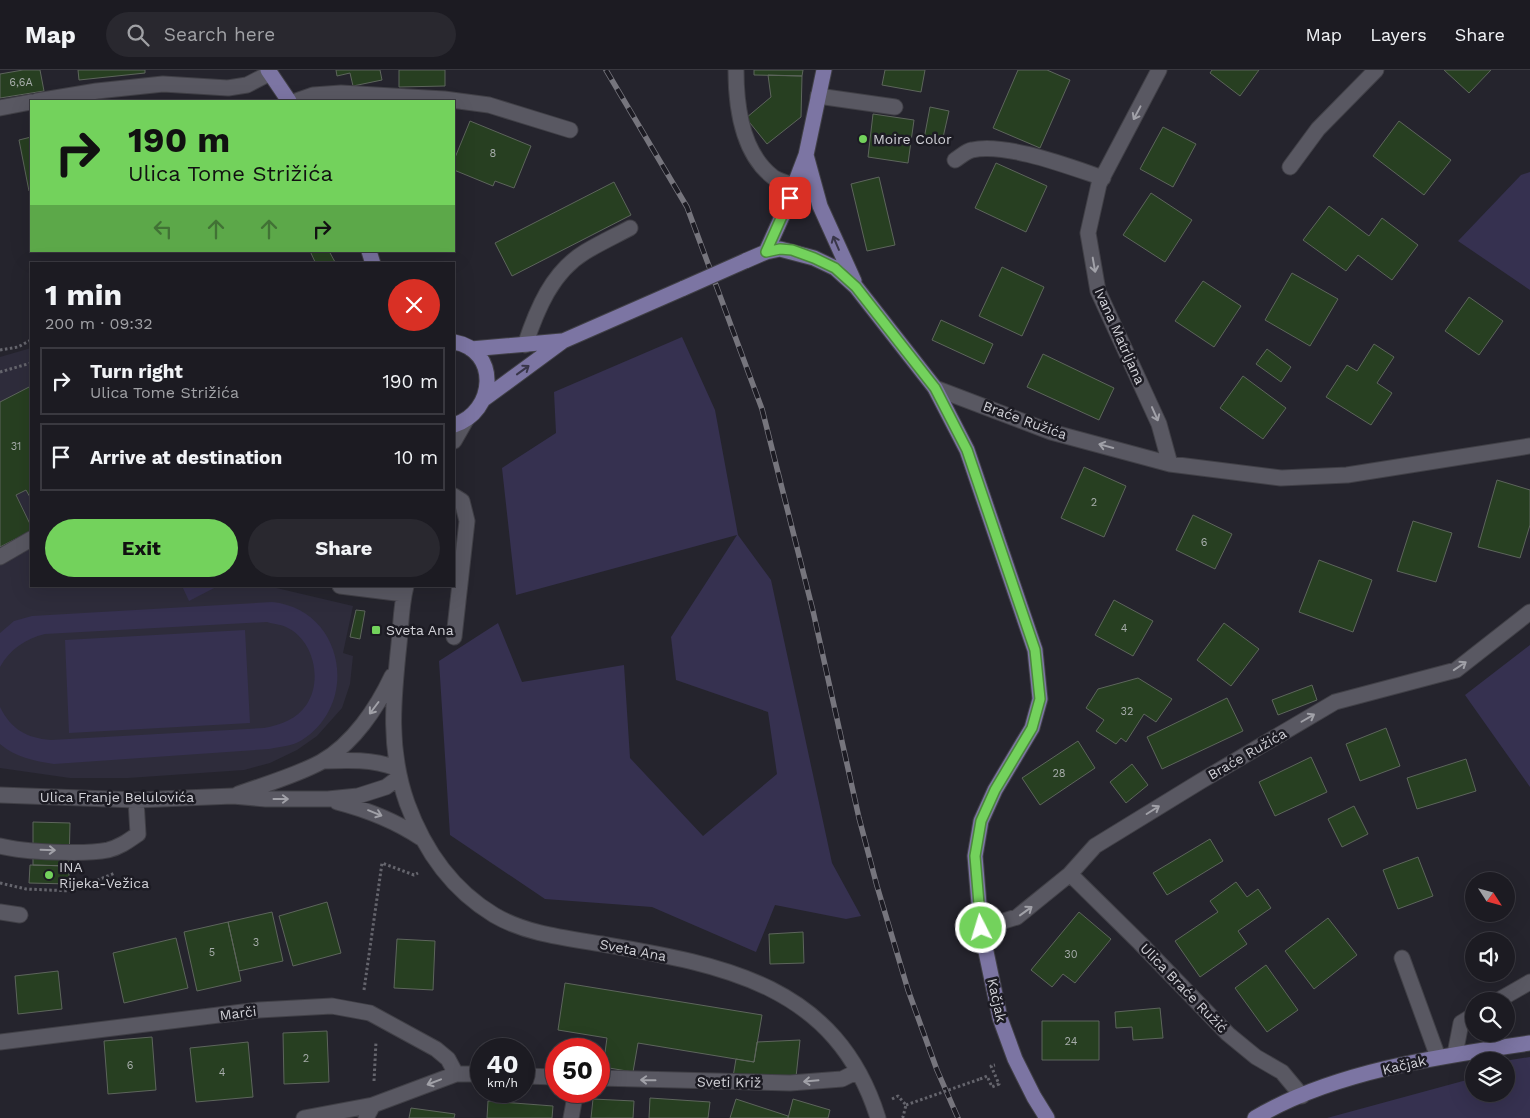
<!DOCTYPE html>
<meta charset="utf-8">
<style>
:root{--surface:#1c1b22;--page:#29282f;--text:#f1f3f6;--muted:#a0a1a5;--line:#3a3940;--accent:#73d25c}
body{margin:0;font-family:"Work Sans",sans-serif;background:var(--page);color:var(--text);height:100vh;display:flex;flex-direction:column;font-size:19px;white-space:nowrap}
*{box-sizing:border-box;margin:0}
p{font-size:16px;color:var(--muted)}
.icon{flex:none;width:28px;height:28px;fill:none;stroke:currentColor;stroke-width:2;stroke-linecap:round;stroke-linejoin:round}
.map{position:relative;flex:1;overflow:hidden}
.details{position:absolute;left:30px;top:192px;width:425px;height:325px;display:flex;flex-direction:column;background:var(--surface);border-radius:0px;box-shadow:0 5px 20px #0002,0 0 0 1px var(--line)}
.details>*{flex:none}
.hud{position:absolute;left:30px;top:30px;width:425px;height:152px;border-radius:0px;box-shadow:0 5px 20px #0002,0 0 0 1px var(--line);background:#73d25c;color:#111;overflow:hidden}
.needle{width:32px;rotate:126deg}
.buttons{position:absolute;left:1465px;top:802px;display:grid;gap:10px}
.buttons a{display:grid;place-items:center;width:50px;height:50px;border-radius:50%;background:var(--surface);box-shadow:0 5px 20px #0002,0 0 0 1px var(--line);font-size:25px}
.speed{position:absolute;left:470px;top:968px;display:flex;gap:10px;font-size:25px;font-weight:700;text-align:center}
.speed>*{display:grid;place-content:center;width:65px;height:65px;border-radius:50%;background:var(--surface);box-shadow:0 5px 20px #0002,0 0 0 1px var(--line);line-height:1}
.speed small{font-size:12px;font-weight:400}
.speed .limit{border:8px solid #d22;background:#fff;color:#111}
.pin{position:absolute;display:grid;place-items:center;width:42px;height:42px;color:#fff;margin:-21px;border-radius:10px;box-shadow:0 2px 8px #0006}
.me{position:absolute;width:55px;margin:-28px;rotate:355deg;stroke-linejoin:round;filter:drop-shadow(0 0 4px #0008)}
.turn{display:flex;align-items:center;gap:18px;height:105px;padding:0 15px;font-size:22px}
.turn .icon{width:65px;height:65px;stroke-width:2.5}
.turn b{display:block;font-size:35px;line-height:42px}
.lanes{display:flex;align-items:center;height:48px;padding:0 15px;background:#0003;justify-content:center;gap:25px;direction:ltr}
.lanes .off{opacity:.35}
.round{display:grid;place-items:center;flex:none;width:52px;height:52px;border-radius:26px;background:var(--page)}
.overview{display:flex;align-items:center;justify-content:space-between;height:85px;padding:0 15px}
h1{font-size:30px;font-weight:700;line-height:38px}
.button{display:flex;gap:10px;margin-top:auto;padding:10px 15px}
.button a{flex:1;height:58px;border-radius:30px;background:var(--accent);color:#111;font-size:20px;font-weight:700;line-height:58px;text-align:center}
.button a+a{background:var(--page);color:var(--text)}
ul{padding:0;list-style:none}
li{display:flex;align-items:center;gap:15px;height:68px;margin:0 10px 8px;padding:0 5px;border:2px solid var(--line);border-radius:0px}
li div{flex:1}
li b{display:block;font-size:19px}
li em{font-style:normal}
header{display:flex;align-items:center;gap:30px;box-sizing:border-box;height:70px;padding:0 25px;background:var(--surface);border-bottom:1px solid var(--line)}
header strong{font-size:24px}
nav{display:flex;gap:28px;margin-inline-start:auto;font-size:18px}
.search{width:350px;height:45px;background:var(--page);display:flex;align-items:center;gap:12px;box-sizing:border-box;padding:0 18px;border-radius:28px;color:var(--muted);font-size:19px}
.map>svg:first-child{display:block}
.built{fill:#2e2c3b}
.green{fill:#363150}
.building{fill:#273f21;stroke:#5d655c}
.lines{fill:none;stroke-linecap:round;stroke-linejoin:round}
.minor-casing{stroke:#414047;stroke-width:17}
.major-casing{stroke:#414047;stroke-width:17}
.path{stroke:#65656d;stroke-width:3;stroke-dasharray:2.5 2.5;stroke-linecap:butt}
.minor{stroke:#595862;stroke-width:15}
.major{stroke:#7c75a3;stroke-width:15}
.rail-casing{stroke:#76757d;stroke-width:5.5}
.rail{stroke:#1c1b23;stroke-width:4;stroke-dasharray:11;stroke-linecap:butt}
.major-bridge-casing{stroke:#414047;stroke-width:17;stroke-linecap:butt}
.path-bridge{stroke:#65656d;stroke-width:3;stroke-dasharray:2.5 2.5;stroke-linecap:butt}
.major-bridge{stroke:#7c75a3;stroke-width:15}
.oneway{stroke:#a1a1a8}
.oneway2{stroke:#393649}
.route-casing{stroke:#4b883c;stroke-width:12}
.route{stroke:#73d25c;stroke-width:9}
.poi-dot{fill:#73d25c;stroke:#1c1b23;stroke-width:2}
.labels{text-anchor:middle;stroke-width:5;stroke-linejoin:round;paint-order:stroke}
.number-label{font-size:11px;fill:#a6acaa}
.poi-label{font-size:14px;fill:#d1d1d7;stroke:#1c1b23;text-anchor:start}
.street-label{font-size:14px;fill:#d1d1d7;stroke:#1c1b23}
</style>
<header>
<strong>Map</strong>
<div class="search"><svg class="icon" aria-label="search" viewBox="0 0 24 24"><circle cx="10" cy="10" r="6"/><path d="M15 15l6 6"/></svg>Search here</div>
<nav><a>Map</a><a>Layers</a><a>Share</a></nav>
</header>
<div class="map">
<svg width="1530" height="1048" viewBox="0 0 1530 1048">
<rect width="100%" height="100%" fill="#25242d"/>
<path class="built" d="M31 278V516H268L353 536 343 583 353 586 350 614 342 638 317 666 297 680 270 693 244 700 128 708H70L0 698V287Z"/>
<path class="green" d="M1530 102V220L1458 171 1521 105Z
M682 267 715 340 738 465 771 510 832 793 861 846 846 849 775 835 756 882 652 837 545 829 450 765 439 591 498 553 522 612 624 595 630 688 703 766 777 704 768 642 676 610 671 567 737 465 516 525 502 398 556 363 554 322Z
M182 516H218L189 531Z
M272 532C343 539 361 632 302 670 293 676 279 677 269 679L54 694C34 691 15 687 0 674V637C11 659 26 668 51 670L264 658C281 655 297 649 307 634 323 609 313 569 286 557 280 554 273 554 267 552L45 564C25 569 10 579 0 597V563L14 551 32 546Z
M245 560 250 653 69 663 65 570Z
M1530 575V717L1465 625Z
M1530 987V1048H1327L1474 1008V1024H1506V991H1504Z"/>
<path class="building" d="M23 0H40L44 21 0 28V4Z
M78 0H145V3L79 10Z
M336 0H380L382 10 353 16 350 3 337 6Z
M399 0H445V16L399 17Z
M754 0H803L802 6 754 5Z
M885 0H925L921 22 882 15Z
M1018 0H1047L1070 10 1040 78 993 58Z
M1212 0H1259L1240 26 1210 3Z
M1444 0H1491L1469 23Z
M768 5 802 6 801 47 767 74 746 48 771 27Z
M930 37 949 41 942 72 924 69Z
M873 44 914 50 908 93 868 87Z
M470 51 531 76 514 118 495 111 493 116 454 100V90Z
M1399 51 1451 90 1424 125 1373 86Z
M1163 57 1196 74 1173 117 1140 99Z
M31 67V120L29 121 19 70Z
M996 93 1047 116 1026 162 975 138Z
M879 107 895 175 867 181 851 114Z
M614 112 631 145 512 206 495 173Z
M1151 123 1192 150 1165 192 1123 165Z
M1329 136 1369 166 1382 148 1418 175 1392 210 1358 185 1346 201 1303 170Z
M310 181H329L335 192 316 194Z
M1002 197 1044 217 1022 266 979 246Z
M1292 203 1338 229 1310 276 1265 250Z
M1203 211 1241 236 1214 277 1175 251Z
M1469 227 1503 251 1479 285 1445 261Z
M941 250 993 274 984 294 932 270Z
M1374 274 1394 287 1377 313 1392 323 1371 355 1326 327 1347 295 1357 301Z
M1267 279 1291 297 1281 312 1256 294Z
M1043 284 1114 318 1099 350 1027 317Z
M1243 306 1286 338 1263 369 1220 338Z
M31 316V429L26 420 16 425 31 456V461L0 477V332Z
M1084 397 1126 416 1104 467 1061 448Z
M1497 410 1530 420V455L1520 488 1478 477Z
M1193 445 1232 464 1215 499 1176 480Z
M1413 451 1452 463 1436 512 1397 501Z
M1319 490 1372 510 1353 562 1299 542Z
M1114 530 1153 551 1133 586 1095 565Z
M356 540 365 541 360 569 350 567Z
M1224 553 1259 579 1231 616 1197 590Z
M1138 608 1172 629 1156 652 1144 644 1126 672 1121 668 1116 674 1096 661 1104 650 1086 638 1098 619Z
M1312 615 1317 630 1278 645 1272 630Z
M1227 628 1243 661 1162 699 1147 667Z
M1386 658 1400 696 1360 711 1346 674Z
M1078 671 1095 698 1040 735 1022 708Z
M1311 687 1327 722 1275 746 1259 712Z
M1466 689 1476 721 1417 739 1407 708Z
M1132 694 1148 715 1126 733 1110 712Z
M1354 736 1368 764 1342 777 1328 749Z
M33 752 70 753 69 796 33 795Z
M1210 769 1223 791 1167 825 1153 803Z
M1418 787 1433 826 1398 839 1383 800Z
M30 795 69 796V814L29 813Z
M1236 812 1247 827 1258 819 1271 838 1238 861 1247 874 1200 907 1175 871 1218 842 1210 831Z
M327 832 341 883 293 896 279 846Z
M272 842 283 891 239 901 228 852Z
M1079 842 1111 869 1075 913 1063 904 1052 917 1031 900Z
M1328 848 1357 885 1314 919 1285 881Z
M228 852 241 911 197 921 184 862Z
M803 862 804 893 770 894 769 864Z
M176 868 188 918 124 933 113 883Z
M397 869 435 871 433 920 394 918Z
M1266 895 1298 940 1267 962 1235 918Z
M58 901 62 939 18 944 15 906Z
M565 913 762 945 754 992 638 973 633 1002 603 997 607 968 558 960Z
M1160 938 1163 968 1133 970 1132 957 1116 958 1115 942Z
M1042 951H1099V990H1042Z
M327 961 329 1012 284 1014 283 963Z
M152 967 156 1020 108 1024 104 971Z
M800 970 796 1007H733L736 989 754 992 757 972Z
M248 972 253 1027 196 1032 190 978Z
M650 1028 710 1032 708 1048H649Z
M593 1029 634 1031 633 1048H591Z
M736 1029 788 1046V1048H730Z
M793 1029 830 1040 828 1048H788Z
M488 1031 553 1036 552 1048H487Z
M411 1038 455 1044 454 1048H409Z"/>
<g class="lines">
<g class="minor-casing">
<path id="minor" d="M736 0C736 36 742 83 773 107 779 111 788 113 794 116
M1159 0 1099 114 1088 163 1098 221 1159 354 1170 394
M818 26 895 37
M37 31 97 21 163 14 228 18 247 15 270 3
M296 31 313 25 341 23 444 29 489 35 570 60
M0 38 31 32
M955 90C960 87 966 81 972 80 1005 72 1070 97 1103 108
M1290 97 1318 59 1376 0
M525 275C537 239 552 202 585 182 600 173 615 166 630 158
M935 318 1051 362 1170 394 1281 408 1347 405 1530 376
M454 371 466 350
M454 426 462 431 467 451 454 567
M0 487 31 469
M340 516 404 524
M406 516C401 535 401 555 399 574 393 630 388 679 407 733 424 780 451 819 494 845 526 864 566 868 602 874 723 895 836 914 878 1048
M323 691C348 690 372 689 396 698
M238 724C266 714 295 706 321 692 353 674 377 638 392 606
M0 725 136 730 233 726 266 729H328L358 726 386 717 398 708
M337 732C368 740 394 750 421 768
M0 776C24 782 83 785 108 780 120 777 128 771 138 764L136 730
M1070 804 1140 873 1228 964 1256 987 1282 1002 1302 1026
M0 842 20 845
M981 858 1017 847 1070 804 1095 776 1201 711 1335 632 1456 600 1530 542
M1402 888 1438 987
M1497 931 1530 912
M0 972 259 940 332 936 370 943 436 979 448 989 456 1004
M1455 984 1461 953 1474 945
M524 1006 556 1007
M599 1008 790 1013 842 1009 858 1001
M304 1048 373 1035
M366 1048 373 1035 456 1004H481
M571 1048 576 1021"/>
</g>
<g class="major-casing">
<path id="major" d="M268 0 289 31
M806 85 820 136 854 211
M369 181 373 194
M766 182 785 140 806 85 824 0
M745 191 766 182 780 179 814 188 835 198 856 217 935 318 967 380 1035 580 1040 629 1032 658 995 720 981 751 975 786 981 858 1000 948 1015 989 1034 1027 1047 1048
M454 272C500 280 496 342 454 355
M471 279 562 271
M484 329 563 271 684 218
M1255 1048C1334 1001 1441 986 1530 973"/>
</g>
<path class="path" d="M0 280 18 277 31 270
M0 302 31 293
M0 813 26 819 71 821 115 803
M364 920 382 793 414 805 418 803
M980 1009 987 1006 992 1017 999 1014 991 996 995 995
M374 1011 376 972
M892 1029 898 1026 906 1035 903 1047 900 1048"/>
<use href="#minor" class="minor"/>
<use href="#major" class="major"/>
<g class="rail-casing">
<path id="rail" d="M606 0 687 137 762 339 813 541 859 748 877 816 908 920 937 1000 958 1048"/>
</g>
<use href="#rail" class="rail"/>
<g class="major-bridge-casing">
<path id="major-bridge" d="M684 218 745 191"/>
</g>
<path class="path-bridge" d="M906 1035 980 1009"/>
<use href="#major-bridge" class="major-bridge"/>
</g>
<defs><path id="oneway-shaft" d="M-6 0H5M1.5-3L5.5 0L1.5 3" fill="none" stroke-width="1.6" stroke-linecap="round" stroke-linejoin="round" transform="scale(1.25)"/></defs>
<g class="oneway">
<use href="#oneway-shaft" transform="translate(1137 43) rotate(118)"/>
<use href="#oneway-shaft" transform="translate(1094 195) rotate(80)"/>
<use href="#oneway-shaft" transform="translate(1155 344) rotate(66)"/>
<use href="#oneway-shaft" transform="translate(1106 376) rotate(-165)"/>
<use href="#oneway-shaft" transform="translate(1460 596) rotate(-34)"/>
<use href="#oneway-shaft" transform="translate(374 638) rotate(127)"/>
<use href="#oneway-shaft" transform="translate(1308 648) rotate(-30)"/>
<use href="#oneway-shaft" transform="translate(281 729)"/>
<use href="#oneway-shaft" transform="translate(1153 740) rotate(-32)"/>
<use href="#oneway-shaft" transform="translate(375 743) rotate(22)"/>
<use href="#oneway-shaft" transform="translate(48 780) rotate(2)"/>
<use href="#oneway-shaft" transform="translate(1026 841) rotate(-36)"/>
<use href="#oneway-shaft" transform="translate(648 1010) rotate(-179)"/>
<use href="#oneway-shaft" transform="translate(811 1011) rotate(175)"/>
<use href="#oneway-shaft" transform="translate(434 1012) rotate(159)"/>
</g>
<g class="oneway2">
<use href="#oneway-shaft" transform="translate(836 173) rotate(-113)"/>
<use href="#oneway-shaft" transform="translate(523 300) rotate(-36)"/>
</g>
<g class="lines">
<g class="route-casing">
<path id="route" d="M790 128 766 182 780 179 792 180 814 188 835 198 856 217 935 318 967 380 1035 580 1040 629 1032 658 995 720 981 751 975 786 981 858"/>
</g>
<use href="#route" class="route"/>
</g>
<g class="poi-dot">
<circle cx="863" cy="69" r="5"/>
<rect x="371" y="555" width="10" height="10" rx="2.5"/>
<circle cx="49" cy="805" r="5"/>
</g>
<g class="labels">
<g class="number-label">
<text x="21" y="16">6,6A</text>
<text x="493" y="87">8</text>
<text x="16" y="380">31</text>
<text x="1094" y="436">2</text>
<text x="1204" y="476">6</text>
<text x="1124" y="562">4</text>
<text x="1127" y="645">32</text>
<text x="1059" y="707">28</text>
<text x="256" y="876">3</text>
<text x="212" y="886">5</text>
<text x="1071" y="888">30</text>
<text x="1071" y="975">24</text>
<text x="306" y="992">2</text>
<text x="130" y="999">6</text>
<text x="222" y="1006">4</text>
</g>
<g class="poi-label">
<text x="873" y="74">Moire Color</text>
<text x="386" y="565">Sveta Ana</text>
<text x="59" y="802">INA<tspan x="59" dy="16">Rijeka-Vežica</tspan></text>
</g>
<g class="street-label">
<text transform="translate(1120 266) rotate(66)" y="5">Ivana Matrljana</text>
<text transform="translate(1025 350) rotate(20)" y="5">Braće Ružića</text>
<text transform="translate(1247 684) rotate(-30)" y="5">Braće Ružića</text>
<text x="117" y="732">Ulica Franje Belulovića</text>
<text transform="translate(633 880) rotate(11)" y="5">Sveta Ana</text>
<text transform="translate(1184 918) rotate(46)" y="5">Ulica Braće Ružić</text>
<text transform="translate(997 930) rotate(77)" y="5">Kačjak</text>
<text transform="translate(238 943) rotate(-7)" y="5">Marči</text>
<text transform="translate(1404 995) rotate(-13)" y="5">Kačjak</text>
<text transform="translate(729 1012) rotate(1)" y="5">Sveti Križ</text>
</g>
</g>
</svg>
<div class="buttons">
<a><svg class="needle" viewBox="-14 -14 28 28"><path d="M0-13l5 13h-10z" fill="#e53935"/><path d="M0 13l5-13h-10z" fill="#a0a1a5"/></svg></a>
<a><svg class="icon" aria-label="sound" viewBox="0 0 24 24"><path d="M4 9h4l5-4v14l-5-4H4zM17 9q2 3 0 6"/></svg></a>
<a><svg class="icon" aria-label="search" viewBox="0 0 24 24"><circle cx="10" cy="10" r="6"/><path d="M15 15l6 6"/></svg></a>
<a><svg class="icon" aria-label="layers" viewBox="0 0 24 24"><path d="M12 4l9 5-9 5-9-5zM3 14l9 5 9-5"/></svg></a>
</div>
<div class="speed"><div>40<small>km/h</small></div><div class="limit">50</div></div>
<div class="pin" style="left:790px;top:128px;background:#d93025"><svg class="icon" aria-label="arrive" viewBox="0 0 24 24"><path d="M6 21V4h12l-3 4 3 4H6"/></svg></div>
<svg class="me" style="left:981px;top:858px" viewBox="-20 -20 40 40"><circle r="17" fill="#73d25c" stroke="#fff" stroke-width="3"/><path d="M0-11L8 9 0 5-8 9z" fill="#fff"/></svg>
<div class="hud">
<div class="turn"><svg class="icon" aria-label="right" viewBox="0 0 24 24"><path d="M7 20v-9h11M14 6l5 5-5 5"/></svg><div><b>190 m</b>Ulica Tome Strižića</div></div>
<div class="lanes"><svg class="icon off" aria-label="left" viewBox="0 0 24 24"><path d="M17 20v-9H6M10 6l-5 5 5 5"/></svg><svg class="icon off" aria-label="ahead" viewBox="0 0 24 24"><path d="M12 20V5M6 11l6-6 6 6"/></svg><svg class="icon off" aria-label="ahead" viewBox="0 0 24 24"><path d="M12 20V5M6 11l6-6 6 6"/></svg><svg class="icon" aria-label="right" viewBox="0 0 24 24"><path d="M7 20v-9h11M14 6l5 5-5 5"/></svg></div>
</div>
<section class="details">
<div class="overview"><div><h1>1 min</h1><p>200 m · 09:32</p></div><a class="round" style="background:#d93025;color:#fff"><svg class="icon" aria-label="close" viewBox="0 0 24 24"><path d="M6 6l12 12M18 6L6 18"/></svg></a></div>
<ul>
<li><svg class="icon" aria-label="right" viewBox="0 0 24 24"><path d="M7 20v-9h11M14 6l5 5-5 5"/></svg><div><b>Turn right</b><p>Ulica Tome Strižića</p></div><em>190 m</em></li>
<li><svg class="icon" aria-label="arrive" viewBox="0 0 24 24"><path d="M6 21V4h12l-3 4 3 4H6"/></svg><div><b>Arrive at destination</b></div><em>10 m</em></li>
</ul>
<div class="button"><a>Exit</a><a>Share</a></div>
</section>
</div>
